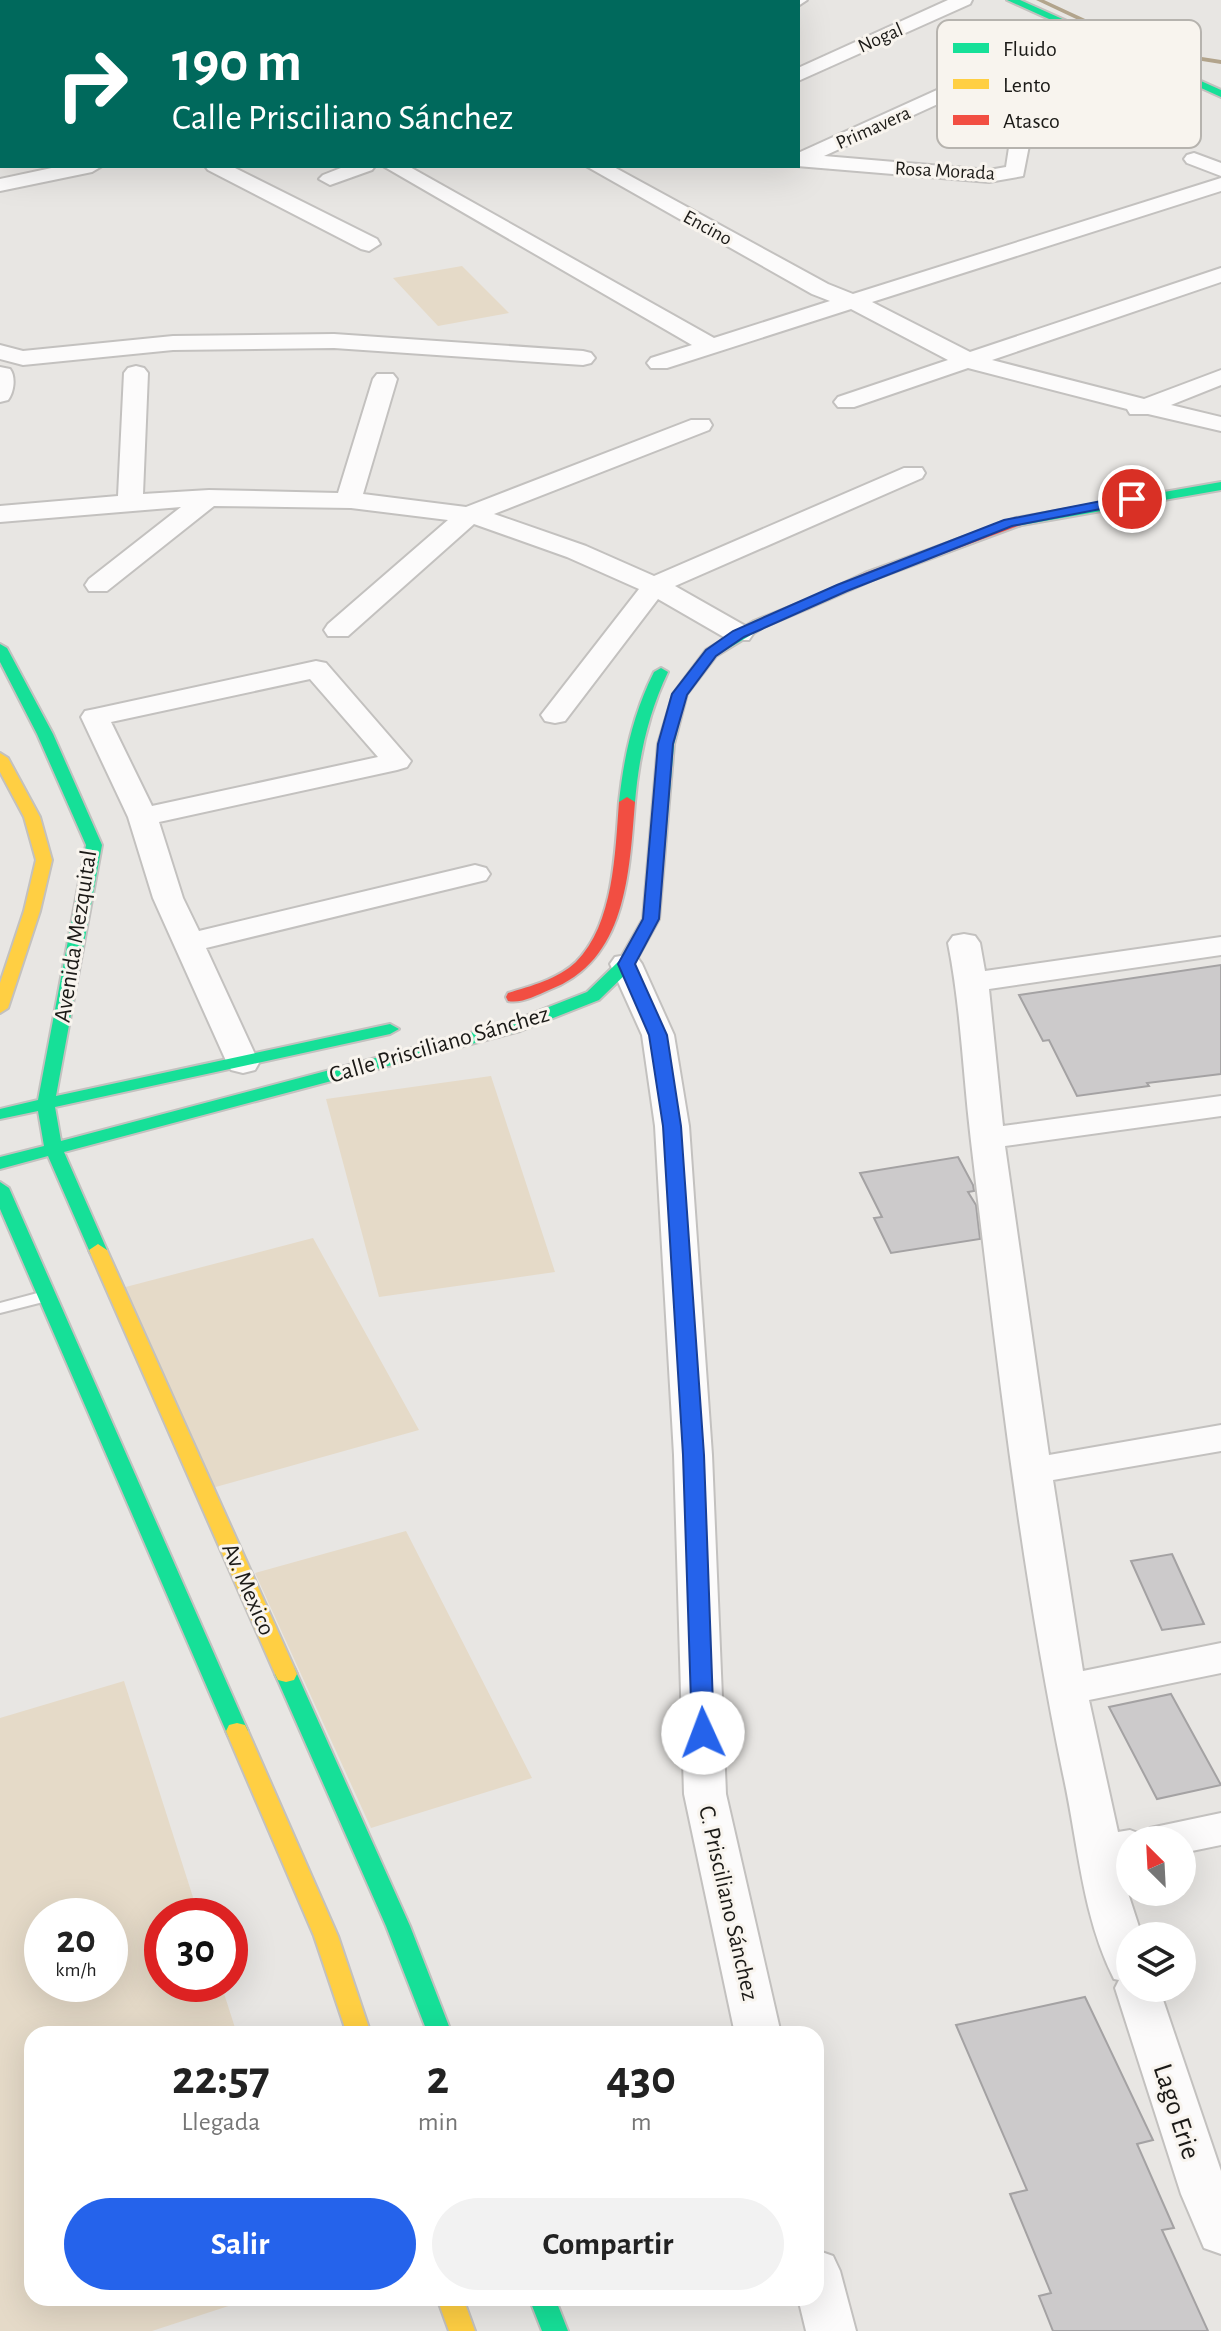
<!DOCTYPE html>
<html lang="es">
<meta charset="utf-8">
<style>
:root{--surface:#fff;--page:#f2f2f2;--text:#222;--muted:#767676;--accent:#2563eb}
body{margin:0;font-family:"Alegreya Sans",sans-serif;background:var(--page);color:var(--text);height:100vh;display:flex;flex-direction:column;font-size:30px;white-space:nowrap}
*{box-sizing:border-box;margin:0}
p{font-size:26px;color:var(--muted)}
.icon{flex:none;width:44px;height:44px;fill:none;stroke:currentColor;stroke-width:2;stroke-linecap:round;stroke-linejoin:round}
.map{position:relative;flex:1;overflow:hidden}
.drawer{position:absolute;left:24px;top:2026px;width:800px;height:280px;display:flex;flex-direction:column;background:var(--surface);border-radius:24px;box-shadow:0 8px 32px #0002}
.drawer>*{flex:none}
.guide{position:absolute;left:0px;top:0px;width:800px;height:168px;box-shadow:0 8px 32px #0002;background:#00695c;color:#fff;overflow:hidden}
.needle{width:52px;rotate:336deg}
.buttons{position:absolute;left:1116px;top:1826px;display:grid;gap:16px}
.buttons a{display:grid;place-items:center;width:80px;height:80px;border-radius:50%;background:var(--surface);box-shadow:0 8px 32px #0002;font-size:40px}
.speed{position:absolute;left:24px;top:1898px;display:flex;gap:16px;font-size:40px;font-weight:700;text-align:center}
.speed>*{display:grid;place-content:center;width:104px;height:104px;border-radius:50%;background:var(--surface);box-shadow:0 8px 32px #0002;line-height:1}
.speed small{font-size:20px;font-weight:400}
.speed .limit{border:12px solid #d22;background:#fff;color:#111}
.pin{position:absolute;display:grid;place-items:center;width:68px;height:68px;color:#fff;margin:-34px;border:4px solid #fff;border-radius:50%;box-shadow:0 2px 8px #0007}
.me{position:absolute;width:88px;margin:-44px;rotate:358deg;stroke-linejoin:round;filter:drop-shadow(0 0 6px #0008)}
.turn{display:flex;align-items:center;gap:28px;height:168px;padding:0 40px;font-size:36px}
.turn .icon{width:104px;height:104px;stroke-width:2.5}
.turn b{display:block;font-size:56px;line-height:68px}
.eta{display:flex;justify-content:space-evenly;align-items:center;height:136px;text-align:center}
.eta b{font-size:48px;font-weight:600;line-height:56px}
.action{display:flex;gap:16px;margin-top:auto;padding:16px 40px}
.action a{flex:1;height:92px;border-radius:48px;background:var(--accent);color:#fff;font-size:32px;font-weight:600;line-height:92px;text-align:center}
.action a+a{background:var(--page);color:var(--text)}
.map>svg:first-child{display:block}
.green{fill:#e5dac8;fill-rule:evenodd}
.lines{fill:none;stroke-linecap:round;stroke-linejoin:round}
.stream{fill:#b2a48c;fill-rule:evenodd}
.building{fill:#cccacb;stroke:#a4a2a3;stroke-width:2}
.lane-casing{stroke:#c3c1bf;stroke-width:4}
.street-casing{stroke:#c3c1bf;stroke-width:4}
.fast-casing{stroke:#c3c1bf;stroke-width:4}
.slow-casing{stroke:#c3c1bf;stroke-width:4}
.jam-casing{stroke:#c3c1bf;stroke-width:4}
.lane{fill:#fcfbfb;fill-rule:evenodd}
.street{fill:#fcfbfb;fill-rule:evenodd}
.fast{fill:#16e098;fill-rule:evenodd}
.slow{fill:#ffcf43;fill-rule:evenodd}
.jam{fill:#f24e42;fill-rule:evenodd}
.route{fill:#2563eb;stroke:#184099;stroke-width:2}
.labels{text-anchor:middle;stroke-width:6;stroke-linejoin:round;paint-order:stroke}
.far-street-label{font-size:20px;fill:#1b1a17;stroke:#f8f4ee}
.street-label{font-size:24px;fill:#1b1a17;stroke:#f8f4ee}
.near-street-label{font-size:28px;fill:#1b1a17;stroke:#f8f4ee}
.key{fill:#f8f4ee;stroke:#b6b3ae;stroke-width:2}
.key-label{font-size:22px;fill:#1b1a17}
</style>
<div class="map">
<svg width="1221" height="2331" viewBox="0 0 1221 2331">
<rect width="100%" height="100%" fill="#e8e6e3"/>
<path class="green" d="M462 266 509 313 438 326 393 278Z
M491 1076 555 1272 379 1297 326 1099Z
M313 1238 419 1430 212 1488 118 1289Z
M406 1531 532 1778 371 1828 255 1573Z
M124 1681 199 1916H162V1984H221L237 2034H32V2298H253L152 2331H0V1718ZM110 1916V1984H42V1916Z"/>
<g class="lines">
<path class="stream" d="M1036 0H1044L1150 49 1221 60V64L1146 52Z"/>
</g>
<path class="building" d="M1221 965V1074L1147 1083 1149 1086 1077 1096 1049 1040 1043 1041 1019 995Z
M958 1157 973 1185 974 1191 968 1192 976 1205 980 1239 891 1253 874 1218 882 1217 860 1173Z
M1172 1554 1204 1624 1162 1630 1131 1561Z
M1171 1694 1221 1785 1157 1799 1109 1707Z
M1085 1997 1153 2140 1137 2144 1174 2228 1162 2230 1208 2331H1053L1039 2296 1051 2293 1010 2194 1027 2190 956 2025Z"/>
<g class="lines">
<g class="lane-casing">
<path id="lane" d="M45 1291 53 1296 51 1300 0 1313V1303Z"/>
</g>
<g class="street-casing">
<path id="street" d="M319 0H339L340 2H320Z
M784 0H807L798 6V2H783Z
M948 0H972L970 4 798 81V68Z
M1078 26 1085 28 1088 32 1085 36 967 90 1030 121 1033 125 1023 176 989 182 797 166 798 153ZM951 98 1012 128 1006 167 989 170 824 156Z
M2 66V78L0 79V67Z
M0 128H2L0 141Z
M1194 153 1221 163V176L1187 163 1184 159 1187 155Z
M61 166H102L92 172 0 191V179Z
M205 166H231L377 239 380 244 369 251 361 249 208 170Z
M346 166H375L372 170 330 185 319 179 323 175Z
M383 166H408L714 338 830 301 812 294 586 166H612L828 284 853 294 1221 178V191L872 302 970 352 1221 268V282L992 360 1144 399 1221 370V385L1171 405 1221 417V431L1148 414H1130L1127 409 968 368 854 407H838L834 402 838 397 948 360 851 309 667 368H651L647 363 651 358 692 345Z
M334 334 583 351 591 353 595 358 591 363 583 365 334 348 173 350 23 365 0 359V345L23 351 173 336Z
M136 366 144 368 148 373 143 494 209 490 338 493 373 379 377 374H393L397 379 363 494 466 507 691 420H709L712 425 709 430 494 514 586 546 654 576 904 468H922L925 473 922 478 675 586 749 628 753 634 749 640H729L658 599 565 721 555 723 545 721 541 715 639 589 567 557 474 524 348 636H328L324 630 328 624 448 520 351 508 214 506 107 591H89L85 585 89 579 181 507 0 522V506L118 496 124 373 128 368Z
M0 367 10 369C16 377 14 392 8 400L0 402Z
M316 661 326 663 411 761 407 767 397 770 159 822 183 898 199 931 475 865 486 868 490 874 486 880 206 948 259 1063 255 1070 243 1073 231 1070 227 1063 153 898 128 817 81 717 85 711 95 709ZM310 679 378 757 152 806 111 722Z
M964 934 975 936 980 943 985 971 1221 937V955L989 989 1003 1126 1221 1096V1116L1005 1146 1049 1455 1221 1425V1451L1053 1480 1083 1671 1221 1643V1673L1089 1700 1118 1832 1130 1830 1146 1836 1150 1828 1221 1813V1845L1182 1853V1840H1130V1864L1124 1865 1127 1890 1142 1936H1130V1988H1159L1221 2171V2254L1204 2248 1181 2194 1115 1988 1119 1980 1114 1979C1082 1916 1078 1842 1063 1774 1020 1566 996 1352 971 1141 963 1075 961 1008 948 943L953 936Z
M626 955 637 957 642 964 674 1035 689 1126 712 1455 726 1794 781 2034H735L684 1794 674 1455 655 1126 642 1035 610 964 615 957Z
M816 2250 833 2256 840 2271 856 2331H806L798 2298H816Z"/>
</g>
<g class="fast-casing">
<path id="fast" d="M1007 0H1020L1221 90V97Z
M1221 482V490L1016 526 1009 522 1016 518Z
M804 601 809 602V608L764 627 716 656 687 694 674 744 659 919 632 968 599 1000 520 1031 64 1152 107 1250 105 1254H91L89 1250 48 1156 0 1169V1157L44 1146 38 1111 0 1119V1109L38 1100 86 845 37 734 0 662V644L7 648 53 734 102 845 56 1096 390 1024 399 1029 390 1034 55 1107 61 1141 508 1023 587 992 619 961 643 919 658 744 673 694 706 650 754 621Z
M661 668 668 672C648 714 639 756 635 802L632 805H622L619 802C624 756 633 714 654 672Z
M0 1182 9 1188 248 1731 245 1737 237 1739 229 1737 226 1731 0 1209Z
M286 1666 294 1668 297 1674 410 1926 452 2034H428L386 1926 275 1674 278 1668Z
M529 2298H555L568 2331H542Z"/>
</g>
<g class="slow-casing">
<path id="slow" d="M0 753 8 758 40 817 52 860 40 911 8 1008 0 1013V983L24 911 36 860 24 817 0 772Z
M98 1244 107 1250 297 1674 294 1680 286 1682 278 1680 275 1674 89 1250Z
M237 1723 245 1725 248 1731 338 1936 371 2034H347L314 1936 226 1731 229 1725Z
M437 2298H463L475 2331H449Z"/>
</g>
<g class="jam-casing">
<path id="jam" d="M1016 518 1023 522 1021 525 875 579 809 608 804 609 797 605 865 573Z
M627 797 635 802C629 873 627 961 549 990 537 995 521 1004 508 1001L506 997 508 993C531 986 558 979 576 962 614 924 615 853 619 802Z"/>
</g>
<use href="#lane" class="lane"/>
<use href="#street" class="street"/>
<use href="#fast" class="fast"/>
<use href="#slow" class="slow"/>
<use href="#jam" class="jam"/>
</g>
<path class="route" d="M1132 495 1139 499 1137 502 1012 526 847 591 744 637 716 656 687 695 673 744 659 919 635 964 667 1035 681 1126 704 1455 714 1733 710 1738 703 1741 695 1738 692 1733 683 1455 663 1126 649 1035 618 964 643 919 658 744 672 694 706 650 733 631 837 585 1004 520Z"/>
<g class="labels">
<g class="far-street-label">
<text transform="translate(880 37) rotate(-24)" y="7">Nogal</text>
<text transform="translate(873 127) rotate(-24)" y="7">Primavera</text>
<text transform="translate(945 170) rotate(3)" y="7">Rosa Morada</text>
<text transform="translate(708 227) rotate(29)" y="7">Encino</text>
</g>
<g class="street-label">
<text transform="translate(75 936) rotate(-81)" y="8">Avenida Mezquital</text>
<text transform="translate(439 1044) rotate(-16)" y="8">Calle Prisciliano Sánchez</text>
<text transform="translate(249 1589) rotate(66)" y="8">Av. Mexico</text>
<text transform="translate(729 1903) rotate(77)" y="8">C. Prisciliano Sánchez</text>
</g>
<g class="near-street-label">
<text transform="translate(1178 2111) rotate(72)" y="10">Lago Erie</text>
</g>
</g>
<rect x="937" y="20" width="264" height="128" rx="12" class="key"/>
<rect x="953" y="43" width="36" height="10" fill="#16e098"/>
<rect x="953" y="79" width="36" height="10" fill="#ffcf43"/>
<rect x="953" y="115" width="36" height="10" fill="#f24e42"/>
<g class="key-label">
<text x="1003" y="56">Fluido</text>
<text x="1003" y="92">Lento</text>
<text x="1003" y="128">Atasco</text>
</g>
</svg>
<div class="buttons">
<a><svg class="needle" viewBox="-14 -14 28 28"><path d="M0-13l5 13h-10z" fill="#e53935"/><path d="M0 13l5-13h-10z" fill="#767676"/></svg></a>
<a><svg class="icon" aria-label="layers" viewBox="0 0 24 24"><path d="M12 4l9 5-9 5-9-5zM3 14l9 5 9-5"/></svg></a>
</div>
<div class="speed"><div>20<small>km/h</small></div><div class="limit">30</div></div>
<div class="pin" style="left:1132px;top:499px;background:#d93025"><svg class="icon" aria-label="arrive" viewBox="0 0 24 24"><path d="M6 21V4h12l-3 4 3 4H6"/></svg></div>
<svg class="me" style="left:703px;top:1733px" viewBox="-20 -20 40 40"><circle r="19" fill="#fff"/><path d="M0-13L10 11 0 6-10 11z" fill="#2563eb"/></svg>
<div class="guide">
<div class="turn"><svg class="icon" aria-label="right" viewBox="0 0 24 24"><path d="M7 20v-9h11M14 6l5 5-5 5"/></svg><div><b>190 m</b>Calle Prisciliano Sánchez</div></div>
</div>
<section class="drawer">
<div class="eta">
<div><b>22:57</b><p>Llegada</p></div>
<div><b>2</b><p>min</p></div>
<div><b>430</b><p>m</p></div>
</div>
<div class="action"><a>Salir</a><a>Compartir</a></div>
</section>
</div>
